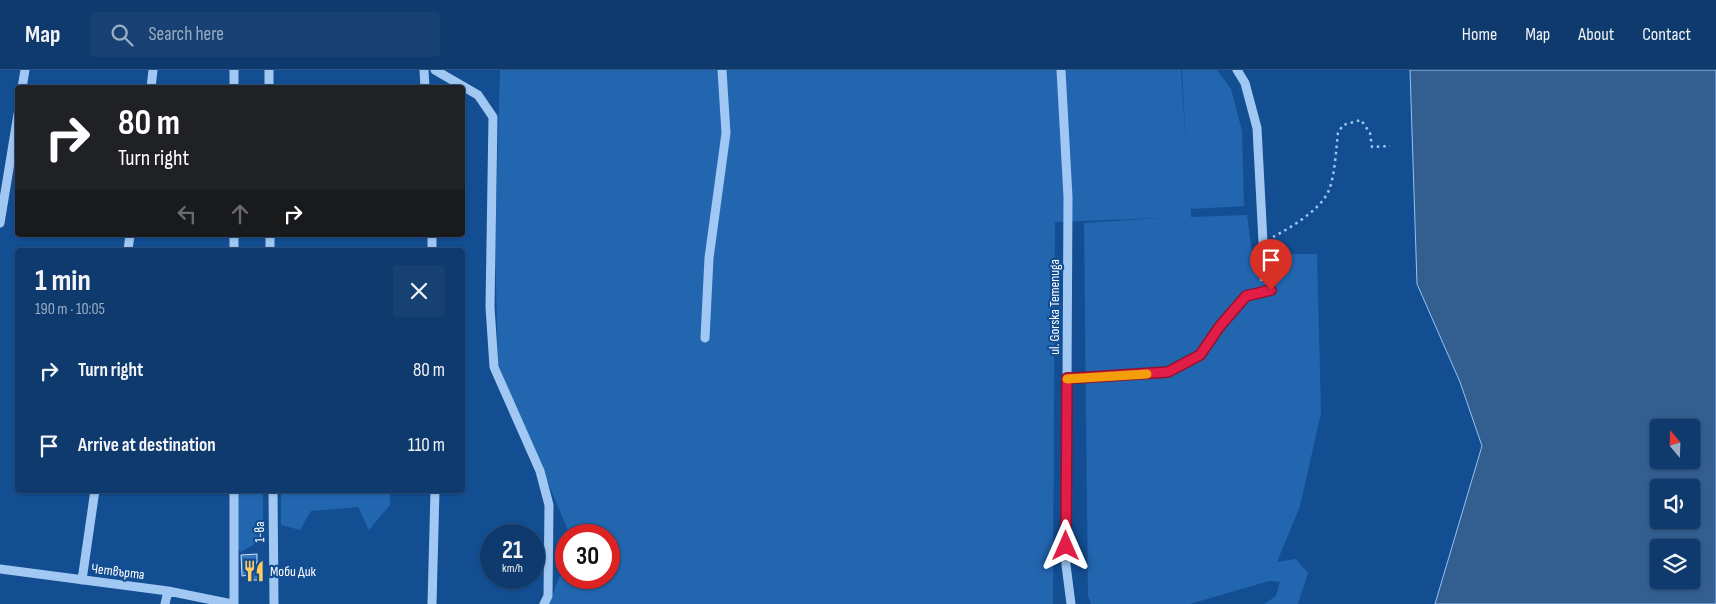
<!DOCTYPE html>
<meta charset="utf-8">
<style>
:root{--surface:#0e3a6e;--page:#174173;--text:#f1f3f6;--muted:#9badc2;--line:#2e5481}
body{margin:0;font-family:"Sofia Sans Condensed",sans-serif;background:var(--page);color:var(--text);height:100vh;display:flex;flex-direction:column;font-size:19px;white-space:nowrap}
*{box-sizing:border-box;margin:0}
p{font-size:16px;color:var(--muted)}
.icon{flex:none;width:28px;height:28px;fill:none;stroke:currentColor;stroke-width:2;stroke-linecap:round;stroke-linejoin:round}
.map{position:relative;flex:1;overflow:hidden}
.sheet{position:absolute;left:15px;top:178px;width:450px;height:245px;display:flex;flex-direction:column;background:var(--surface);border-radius:5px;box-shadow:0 1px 4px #0004,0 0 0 1px var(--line)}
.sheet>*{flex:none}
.hud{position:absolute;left:15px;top:15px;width:450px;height:152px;border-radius:5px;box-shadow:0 1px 4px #0004,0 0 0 1px var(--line);background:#202124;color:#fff;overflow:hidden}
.needle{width:32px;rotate:341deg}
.fabs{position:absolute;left:1650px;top:349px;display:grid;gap:10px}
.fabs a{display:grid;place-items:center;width:50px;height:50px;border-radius:5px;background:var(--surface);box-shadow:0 1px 4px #0004,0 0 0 1px var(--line);font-size:25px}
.speed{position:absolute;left:480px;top:454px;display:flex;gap:10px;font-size:25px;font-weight:700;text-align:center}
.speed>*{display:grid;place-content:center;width:65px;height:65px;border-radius:50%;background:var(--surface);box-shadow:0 1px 4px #0004,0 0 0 1px var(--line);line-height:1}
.speed small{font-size:12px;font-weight:400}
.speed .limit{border:8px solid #d22;background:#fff;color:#111}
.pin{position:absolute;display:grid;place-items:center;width:42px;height:42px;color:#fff;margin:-51px -21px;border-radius:50% 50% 50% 0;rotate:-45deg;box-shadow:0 0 5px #0007}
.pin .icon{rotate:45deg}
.me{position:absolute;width:55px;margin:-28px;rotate:0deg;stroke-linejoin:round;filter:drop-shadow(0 0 4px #0008)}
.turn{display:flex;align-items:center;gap:18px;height:105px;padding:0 20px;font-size:22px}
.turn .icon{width:65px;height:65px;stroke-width:2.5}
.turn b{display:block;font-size:35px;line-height:42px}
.lanes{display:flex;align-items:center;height:48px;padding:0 20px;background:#0003;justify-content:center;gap:25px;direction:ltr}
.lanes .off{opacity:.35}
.round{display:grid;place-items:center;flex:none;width:52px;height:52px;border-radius:5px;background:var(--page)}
.head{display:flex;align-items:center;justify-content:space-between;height:85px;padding:0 20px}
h1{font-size:30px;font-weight:700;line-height:38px}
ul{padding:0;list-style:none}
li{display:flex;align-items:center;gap:15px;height:75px;padding:0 20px}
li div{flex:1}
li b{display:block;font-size:19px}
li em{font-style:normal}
header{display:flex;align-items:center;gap:30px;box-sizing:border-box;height:70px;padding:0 25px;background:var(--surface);border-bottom:1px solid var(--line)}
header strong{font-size:24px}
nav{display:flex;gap:28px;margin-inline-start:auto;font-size:18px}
.search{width:350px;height:45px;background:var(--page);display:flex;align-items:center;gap:12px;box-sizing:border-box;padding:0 18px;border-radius:5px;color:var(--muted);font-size:19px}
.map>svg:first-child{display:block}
.green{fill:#2266b0}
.water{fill:#335e90;stroke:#93c3f5;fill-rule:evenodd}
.building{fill:#3775ba;stroke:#c8e2fd}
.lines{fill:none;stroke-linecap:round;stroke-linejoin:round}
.path{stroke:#a1c8f2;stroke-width:2.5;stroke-dasharray:2.5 4;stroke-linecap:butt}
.minor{stroke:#a1c8f2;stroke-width:9}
.route-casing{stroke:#92132f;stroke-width:12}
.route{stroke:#e11d48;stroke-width:9}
.slow{stroke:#f59e0b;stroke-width:9}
.labels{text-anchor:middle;stroke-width:4.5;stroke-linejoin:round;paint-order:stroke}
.street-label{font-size:14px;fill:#fff;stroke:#134e93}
.poi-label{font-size:14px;fill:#fff;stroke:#134e93;text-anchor:start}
</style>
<header>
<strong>Map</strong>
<div class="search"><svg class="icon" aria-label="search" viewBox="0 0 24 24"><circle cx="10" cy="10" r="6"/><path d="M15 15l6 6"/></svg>Search here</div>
<nav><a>Home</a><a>Map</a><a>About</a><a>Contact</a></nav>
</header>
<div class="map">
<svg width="1716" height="534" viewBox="0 0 1716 534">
<rect width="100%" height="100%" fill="#134e93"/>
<path class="green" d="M500 0H1181L1186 76 1182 0H1217L1231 19 1242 61 1244 136 1191 139V147L1247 145 1252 184H1317L1321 343 1300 436 1277 492 1296 489 1308 503 1298 534H1264L1276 526 1280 512 1269 511 1190 534H1091L1088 526 1084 153 1160 148 1055 152 1053 534H549L566 489V508H609V465H570L498 294 495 176Z
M235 420H263V469L241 482 234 475Z
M281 420H390V435L369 460 358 437 311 441 300 460 281 455Z"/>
<path class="water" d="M1410 0H1716V534H1435L1482 376 1460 312 1417 214ZM1659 358H1691V390H1659ZM1659 418H1691V450H1659ZM1659 478H1691V510H1659Z"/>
<path class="building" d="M257 484V493H248L249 505 242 506 241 485Z
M248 493H257L258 510H249Z"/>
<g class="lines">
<path class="path" d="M1273 167C1290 158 1321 140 1329 120 1335 105 1336 79 1338 63L1343 55 1361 50 1370 63 1372 77 1390 76
M1261 211 1263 182"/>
<path class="minor" d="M234 0V18
M269 0V18
M424 0 425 18
M435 0 478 25 493 47 490 237 494 297 540 401 549 435 548 526 544 534
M1061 0 1068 127 1066 495 1071 534
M1237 0 1245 13 1257 58 1263 172
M22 18 25 0
M151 18 153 0
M0 153 18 44
M234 165V180
M270 165V180
M432 165V180
M128 180 130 165
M705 268 709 188 726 63 722 0
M1067 308H1076L1168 302 1200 285 1220 257 1246 226 1271 220
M234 420V534
M273 420 274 534
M0 499 168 521 232 534
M82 510 95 420
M165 534 168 521
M432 534 435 420"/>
</g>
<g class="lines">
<g class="route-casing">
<path id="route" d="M1066 476 1067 308H1076L1168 302 1200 285 1220 256 1246 226 1271 220"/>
</g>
<use href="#route" class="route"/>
<path class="slow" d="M1067 309 1147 304"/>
</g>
<defs>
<g id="restaurant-bare" transform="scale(1.725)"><path d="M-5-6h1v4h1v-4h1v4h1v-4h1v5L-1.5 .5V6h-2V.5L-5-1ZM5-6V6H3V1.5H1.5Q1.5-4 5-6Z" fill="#ffcd62" stroke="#134e93" stroke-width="2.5" paint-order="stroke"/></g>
</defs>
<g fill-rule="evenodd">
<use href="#restaurant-bare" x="254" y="501"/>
</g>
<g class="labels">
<g class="street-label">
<text transform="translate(1054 237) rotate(-90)" y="5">ul. Gorska Temenuga</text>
<text transform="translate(259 462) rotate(-91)" y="5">1-ва</text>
<text transform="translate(118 501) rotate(7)" y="5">Четвърта</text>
</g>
<g class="poi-label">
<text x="270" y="506">Моби Дик</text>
</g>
</g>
</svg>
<div class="fabs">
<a><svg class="needle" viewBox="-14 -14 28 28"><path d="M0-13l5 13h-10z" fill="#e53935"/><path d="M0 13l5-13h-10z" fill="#9badc2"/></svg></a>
<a><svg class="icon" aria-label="sound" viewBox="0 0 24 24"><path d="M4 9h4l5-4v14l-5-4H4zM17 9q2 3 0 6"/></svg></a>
<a><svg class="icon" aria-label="layers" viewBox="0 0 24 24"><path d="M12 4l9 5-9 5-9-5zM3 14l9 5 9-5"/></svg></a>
</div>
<div class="speed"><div>21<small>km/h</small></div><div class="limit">30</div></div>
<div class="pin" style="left:1271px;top:220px;background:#d93025"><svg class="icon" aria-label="arrive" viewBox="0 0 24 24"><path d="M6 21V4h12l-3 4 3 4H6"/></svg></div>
<svg class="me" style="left:1066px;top:476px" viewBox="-20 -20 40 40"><path d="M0-17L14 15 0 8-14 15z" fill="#e11d48" stroke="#fff" stroke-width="4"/></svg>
<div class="hud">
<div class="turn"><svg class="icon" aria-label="right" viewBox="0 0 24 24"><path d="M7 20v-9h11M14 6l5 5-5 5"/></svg><div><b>80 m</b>Turn right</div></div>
<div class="lanes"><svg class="icon off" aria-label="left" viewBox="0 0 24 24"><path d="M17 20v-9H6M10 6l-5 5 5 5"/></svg><svg class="icon off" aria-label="ahead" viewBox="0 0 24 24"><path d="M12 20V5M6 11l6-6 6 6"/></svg><svg class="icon" aria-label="right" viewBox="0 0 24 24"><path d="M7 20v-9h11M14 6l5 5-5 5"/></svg></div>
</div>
<section class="sheet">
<div class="head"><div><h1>1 min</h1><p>190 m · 10:05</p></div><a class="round"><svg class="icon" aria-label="close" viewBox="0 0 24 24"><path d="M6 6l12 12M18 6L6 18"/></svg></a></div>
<ul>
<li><svg class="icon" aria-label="right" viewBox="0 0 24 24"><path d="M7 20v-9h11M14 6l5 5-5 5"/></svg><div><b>Turn right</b></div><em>80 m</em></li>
<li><svg class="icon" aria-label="arrive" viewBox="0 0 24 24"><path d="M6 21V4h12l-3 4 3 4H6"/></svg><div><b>Arrive at destination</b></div><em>110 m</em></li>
</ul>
</section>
</div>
